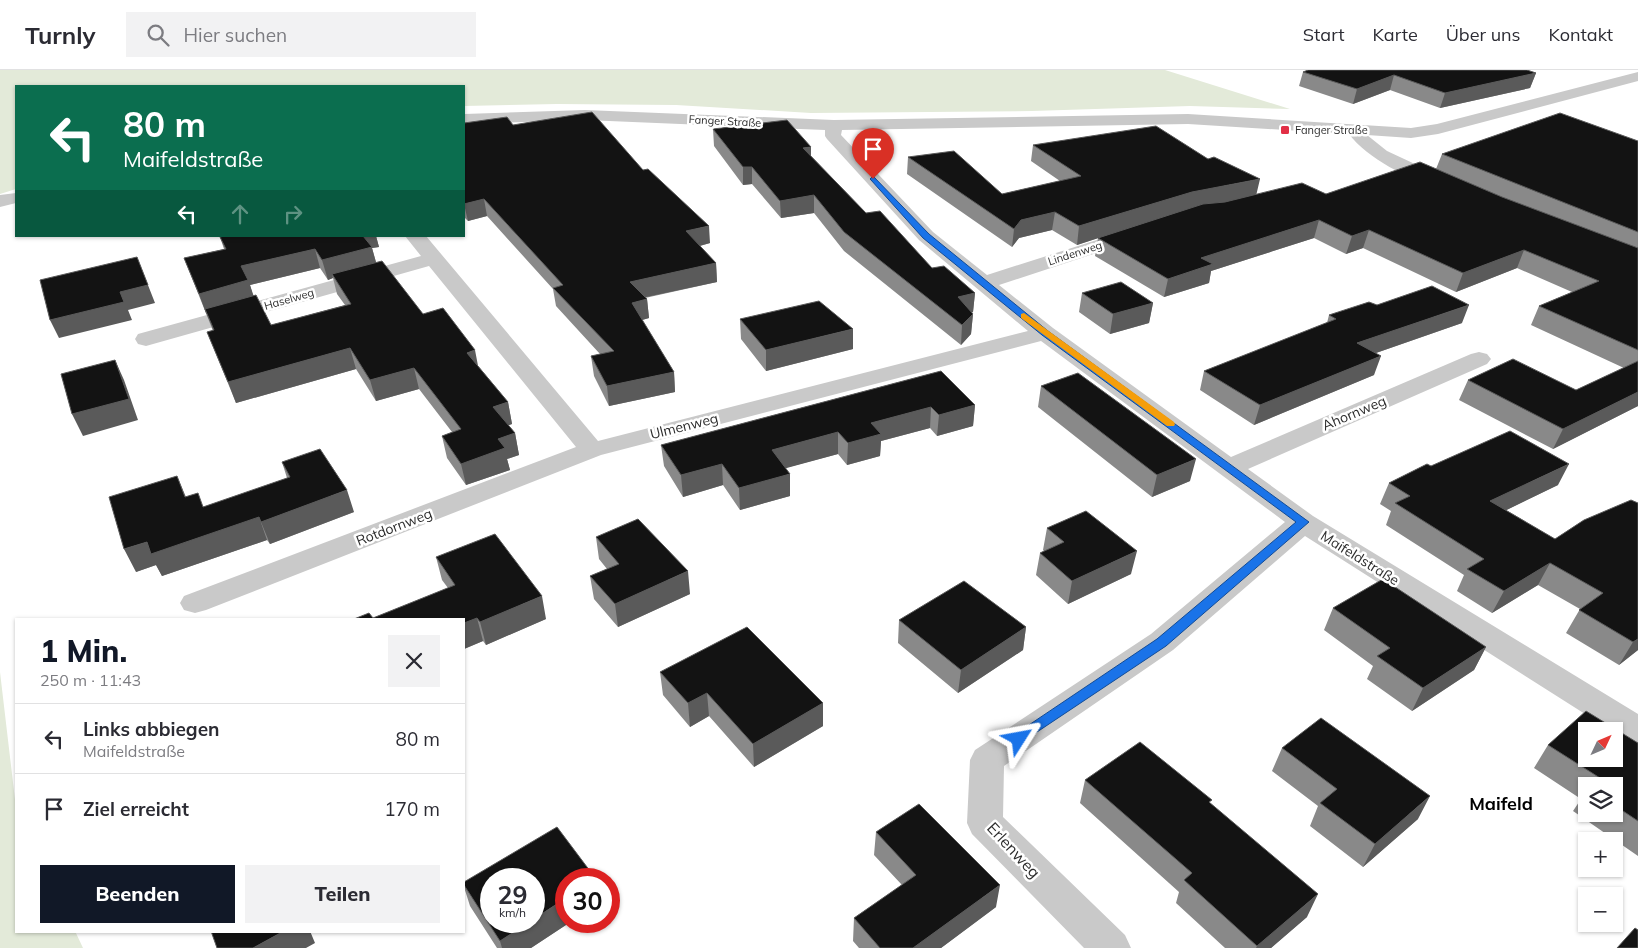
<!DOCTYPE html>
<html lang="de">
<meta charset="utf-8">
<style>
:root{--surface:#fff;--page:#f2f2f3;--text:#2b2b33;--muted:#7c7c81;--line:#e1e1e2;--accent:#111827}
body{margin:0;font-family:Mulish,sans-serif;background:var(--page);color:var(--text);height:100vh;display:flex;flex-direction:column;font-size:19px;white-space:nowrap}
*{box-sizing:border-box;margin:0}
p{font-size:16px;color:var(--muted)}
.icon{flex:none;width:28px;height:28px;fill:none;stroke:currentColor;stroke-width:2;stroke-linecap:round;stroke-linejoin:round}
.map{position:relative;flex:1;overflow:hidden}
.side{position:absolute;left:15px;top:548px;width:450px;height:315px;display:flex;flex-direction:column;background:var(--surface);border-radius:0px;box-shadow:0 1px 4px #0004}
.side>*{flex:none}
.top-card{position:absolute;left:15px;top:15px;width:450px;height:152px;border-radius:0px;box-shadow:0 1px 4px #0004;background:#0b6e4f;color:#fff;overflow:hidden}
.needle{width:32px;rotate:46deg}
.controls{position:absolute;left:1578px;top:652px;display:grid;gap:10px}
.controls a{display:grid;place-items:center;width:45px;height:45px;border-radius:0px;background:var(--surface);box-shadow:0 1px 4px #0004;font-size:25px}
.speed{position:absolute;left:480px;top:798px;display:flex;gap:10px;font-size:25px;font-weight:700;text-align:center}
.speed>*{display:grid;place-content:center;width:65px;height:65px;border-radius:50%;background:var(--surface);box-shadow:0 1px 4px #0004;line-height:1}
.speed small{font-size:12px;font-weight:400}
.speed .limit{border:8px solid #d22;background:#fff;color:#111}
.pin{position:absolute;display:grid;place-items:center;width:42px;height:42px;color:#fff;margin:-51px -21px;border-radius:50% 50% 50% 0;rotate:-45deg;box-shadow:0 0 5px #0007}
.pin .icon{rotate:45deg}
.me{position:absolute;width:55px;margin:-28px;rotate:56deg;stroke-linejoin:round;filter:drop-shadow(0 0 4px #0008)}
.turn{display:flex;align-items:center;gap:18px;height:105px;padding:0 25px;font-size:22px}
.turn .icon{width:65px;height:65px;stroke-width:2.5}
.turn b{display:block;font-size:35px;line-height:42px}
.lanes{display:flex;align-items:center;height:48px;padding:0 25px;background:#0003;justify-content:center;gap:25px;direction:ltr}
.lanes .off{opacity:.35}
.round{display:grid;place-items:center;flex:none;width:52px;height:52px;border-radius:0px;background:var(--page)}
.summary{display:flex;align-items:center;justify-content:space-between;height:85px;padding:0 25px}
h1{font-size:30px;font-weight:800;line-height:38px;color:var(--accent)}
.primary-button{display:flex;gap:10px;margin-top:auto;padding:10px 25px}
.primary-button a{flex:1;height:58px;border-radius:0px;background:var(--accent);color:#fff;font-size:20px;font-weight:800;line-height:58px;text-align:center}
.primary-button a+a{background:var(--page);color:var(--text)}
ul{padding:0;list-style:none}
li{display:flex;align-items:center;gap:15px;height:70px;padding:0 25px;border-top:1px solid var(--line)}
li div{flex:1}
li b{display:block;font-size:19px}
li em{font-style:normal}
header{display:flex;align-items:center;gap:30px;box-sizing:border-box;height:70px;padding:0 25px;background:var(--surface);border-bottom:1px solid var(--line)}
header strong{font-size:24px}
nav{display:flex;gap:28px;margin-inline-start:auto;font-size:18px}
.search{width:350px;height:45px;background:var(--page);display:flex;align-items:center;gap:12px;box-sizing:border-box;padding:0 18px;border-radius:0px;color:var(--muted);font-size:19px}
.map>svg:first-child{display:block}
.green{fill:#e3ead9}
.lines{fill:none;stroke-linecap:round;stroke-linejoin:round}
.minor{fill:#c9c9c9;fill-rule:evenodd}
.wall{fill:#898989;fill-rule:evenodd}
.shaded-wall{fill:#5a5a5a}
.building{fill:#131313;stroke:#5a5a5a;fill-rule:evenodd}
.route{fill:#1a73e8;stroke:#114b97}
.slow{fill:#f59e0b}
.poi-dot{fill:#e22f46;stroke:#fff;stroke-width:2}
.labels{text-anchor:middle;stroke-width:5;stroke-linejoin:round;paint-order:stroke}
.far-street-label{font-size:11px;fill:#2c2c2c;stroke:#fff}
.far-poi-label{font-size:11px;fill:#2c2c2c;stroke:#fff;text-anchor:start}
.street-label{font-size:14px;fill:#2c2c2c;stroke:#fff}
.near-street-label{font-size:16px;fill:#2c2c2c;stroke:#fff}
.near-neighbourhood-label{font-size:18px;font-weight:bold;fill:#000;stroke:#fff}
</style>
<header>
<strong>Turnly</strong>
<div class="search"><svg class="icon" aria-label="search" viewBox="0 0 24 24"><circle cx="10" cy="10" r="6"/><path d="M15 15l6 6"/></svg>Hier suchen</div>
<nav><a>Start</a><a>Karte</a><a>Über uns</a><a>Kontakt</a></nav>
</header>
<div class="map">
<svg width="1638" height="878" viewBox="0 0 1638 878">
<rect width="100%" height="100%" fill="#fff"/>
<path class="green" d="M0 0H1165L1290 39 1190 36 1032 41 811 43 676 35 557 34 464 36V16H16V119L0 124Z
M0 602 16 738V861H75L83 878H0Z"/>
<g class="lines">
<path class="minor" d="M1638 2V11L1438 64 1411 68 1367 65 1387 81 1445 108 1448 112 1445 116 1439 117C1409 110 1367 88 1349 64L1188 54 842 60 841 65 933 162 987 205 1125 161 1132 159 1139 161 1142 165 1139 169 999 215 1053 258 1231 387 1471 284 1479 282 1487 284 1491 289 1487 294 1248 399 1313 446 1638 644V674L1626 670 1305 466 1173 580 1004 696 1003 747 1125 865 1131 878H1084L972 764 967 753 970 690 975 680 1151 564 1285 452 1041 271 601 385 206 540 195 543 184 540 180 533 184 526 576 377 429 196 146 276 138 274 135 269 138 264 421 186 405 166H426L598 371 1028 261 919 170 827 69 825 66V60L585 50 464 54V44L585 40 834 50 1188 44 1411 58 1437 54Z
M16 123V133L0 137V125Z"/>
</g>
<path class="wall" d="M1303 2 1536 3 1530 18 1440 38 1390 20 1353 34 1299 16Z
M464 53 513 55 643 100 710 173 700 176 716 193 717 212 645 228 647 229 649 248 642 250 674 302 675 322 609 336 594 306 591 286 600 284 556 236 553 219 487 146 468 151 464 147Z
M713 59 811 86 866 143 932 198 975 223 973 242H972L973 244 971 264 961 275 844 181 814 143 781 148 752 114 743 115 714 76Z
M1638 71V336L1553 379 1459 330 1468 310 1576 320 1624 298 1531 255 1539 236 1572 222 1517 198 1456 222 1363 178 1346 184 1314 168 1211 201 1209 213 1164 227 1095 186 1098 168 1077 175 1052 160 1019 168 1012 177 907 104 908 87 1002 124 1060 111 1031 91 1033 75 1256 124H1326L1436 99 1442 84Z
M225 166H376L379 177 372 178 376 192 423 244 479 297 508 332 512 354 508 355 515 363 519 385 507 389 510 400 466 415 447 388 442 366 452 362 419 319 376 331 356 299 236 333 207 262 213 261 184 188 224 179 220 167ZM320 198 328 210 333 208 337 224 345 235 271 255 253 226 250 215Z
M1082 223 1153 233 1149 253 1110 264 1079 242Z
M1377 235 1462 253 1376 283 1374 305 1254 355 1200 320 1204 301 1327 253 1329 245Z
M740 249 853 279 766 301 741 269Z
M941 301 975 335 973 356 937 366 930 358 881 371 880 386 847 395 838 384 785 398 790 426 740 440 723 415 683 427 664 396 661 375Z
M1041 316 1190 411 1152 427 1038 337Z
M282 392 354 442 270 474 267 470 162 506 156 495 136 502 177 406 186 427 204 437 287 408Z
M1431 396 1558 415 1506 440 1555 469 1584 450 1638 580 1619 595 1566 563 1580 539 1538 515 1492 543 1457 521 1464 505 1386 455 1391 441 1380 434 1389 413Z
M1047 458 1131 504 1068 534 1036 505 1040 483 1044 481 1043 480Z
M596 467 690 524 618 557 594 529 590 506 607 499 599 489Z
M436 487 546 549 486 575 483 571 464 579V549L373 548 448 518 442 510Z
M1333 538 1486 577 1474 600 1412 641 1367 609 1373 596 1324 560Z
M899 550 1026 557 1023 580 958 623 898 573Z
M660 602 823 633V656L754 697 709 646 690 657 663 625Z
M1638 673V786L1573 741 1581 729 1534 698 1548 675ZM1586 716H1614V744H1586Z
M1282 678 1418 749 1363 797 1310 756 1318 736 1272 701Z
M1085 710 1210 734 1307 847 1271 878H1225L1176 833 1179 822 1080 733Z
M876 762 996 837 941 878H859L853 871 854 848 902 815 874 785Z
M464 812 566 851H572L531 878H497L470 836 464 817Z"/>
<path class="shaded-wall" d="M1536 3 1530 18 1440 38 1445 23Z
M1394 5 1390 20 1353 34 1357 19Z
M811 77V94L803 78Z
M743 97H752V114L743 115Z
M1260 109 1256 126 1188 139 1077 175 1079 156 1192 122Z
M814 125V143L781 148 780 131Z
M484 129 487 146 468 151 464 134Z
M1055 142 1052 160 1019 168 1012 177 1014 159 1021 150Z
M1319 150 1314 168 1211 201 1209 213 1164 227 1168 209 1201 188Z
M709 156 710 173 688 179 686 161Z
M1369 160 1363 178 1346 184 1352 166Z
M361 166H376L379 177 372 178 377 196 332 204 333 208 328 210 322 190Z
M315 179 320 198 250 215 255 230 206 243 199 224 241 196Z
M1524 180 1517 198 1456 222 1463 203Z
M137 187 155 233 128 240 132 250 59 268 50 250 120 222Z
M716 193 717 212 632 230 630 212Z
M975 223 973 242 956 246 958 227Z
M647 229 649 248 635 252 632 233Z
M1153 233 1149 253 1110 264 1113 244Z
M1469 235 1462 253 1350 292 1357 273Z
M973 244 971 264 961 275 962 255Z
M853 259V279L766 301V280Z
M350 278 356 299 236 333 228 312Z
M475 280 479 301 467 283Z
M1381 286 1374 305 1254 355 1260 335Z
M115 290 124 310 138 350 83 366 72 344Z
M414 298 419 319 376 331 370 310Z
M674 302 675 322 609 336 607 316Z
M1638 322V336L1553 379 1563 359Z
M508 332 512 354 498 359 493 337Z
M975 335 973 356 937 366 939 345Z
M931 337 930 358 881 371 880 386 847 395 848 373 871 353Z
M838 362V384L772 402V380Z
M515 363 519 385 507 389 510 400 466 415 461 394 498 369Z
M1196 389 1190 411 1152 427 1157 405Z
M722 394 723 415 683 427 681 405Z
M1569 394 1558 415 1480 453 1490 431Z
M790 404V426L740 440 739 418Z
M347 420 354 442 270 474 261 452Z
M259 447 267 470 162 506 156 495 136 502 124 479 147 472Z
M1137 481 1131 504 1068 534 1072 511Z
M1550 493 1538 515 1492 543 1504 521Z
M688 501 690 524 618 557 615 534Z
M542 526 546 549 486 575 480 552Z
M477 548 483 571 464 579V553Z
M1026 557 1023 580 958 623 961 600Z
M1638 569V580L1619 595 1633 572Z
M1486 577 1474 600 1412 641 1423 618Z
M707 623 709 646 690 657 688 633Z
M823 633V656L754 697 753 674Z
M1430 726 1418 749 1363 797 1375 774Z
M1000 815 996 837 941 878H913Z
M1318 824 1307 847 1271 878H1256L1257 876Z
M566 828V851H572L531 878H502L500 871 531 851H534V849Z
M284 861H310L315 873 306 878H253Z"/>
<path class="building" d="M1308 0H1527L1536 3 1445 23 1394 5 1357 19 1303 2Z
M592 42 643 100 648 99 709 156 686 161 716 193 630 212 647 229 632 233 674 302 607 316 591 286 614 281 553 218 563 215 484 129 464 134V53L507 47 513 55Z
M1560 43 1638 71V162L1442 84Z
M787 50 811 77 803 78 866 143 880 141 932 198 944 196 975 223 958 227 973 244 962 255 844 162 814 125 780 131 752 97H743L713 59Z
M1156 56 1208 89 1214 87 1260 109 1192 122 1079 156 1055 142 1021 150 1014 159 908 87 954 81 1002 124 1081 106 1033 75Z
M1420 92 1502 127 1638 178V280L1539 236 1599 211 1524 180 1463 203 1369 160 1352 166 1319 150 1201 188 1213 194 1168 209 1098 168 1203 134 1225 132 1302 113 1326 124Z
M225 166H363L372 177 322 190 315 179 241 196 248 210 199 224 184 188 226 179 220 167Z
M137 187 148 215 120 222 124 232 50 250 40 210Z
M382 191 423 244 443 238 475 280 467 283 508 332 493 337 515 363 498 369 505 378 461 394 442 366 461 359 414 298 370 310 350 278 228 312 207 262 214 260 205 239 256 225 271 255 351 234 332 204Z
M1121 212 1153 233 1113 244 1082 223Z
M1432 216 1469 235 1357 273 1381 286 1260 335 1204 301 1336 249 1329 245 1369 232 1377 235Z
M819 231 853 259 766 280 740 249Z
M1513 289 1576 320 1638 291V322L1563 359 1468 310Z
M115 290 129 329 72 344 61 304Z
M941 301 975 335 939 345 931 337 871 353 881 364 848 373 838 362 772 380 790 404 739 418 722 394 681 405 661 375Z
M1078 303 1196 389 1157 405 1041 316Z
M1510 361 1569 394 1490 431 1555 469 1584 450 1631 430 1638 433V569L1633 572 1579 540 1603 523 1550 493 1504 521 1467 499 1484 489 1395 433 1410 426 1389 413 1427 394 1431 396Z
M320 379 347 420 261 452 259 447 151 484 147 472 124 479 109 427 177 406 185 427 198 423 203 437 290 407 282 392Z
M1086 441 1137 481 1072 511 1040 483 1064 472 1047 458Z
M638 449 688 501 615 534 590 506 619 494 596 467Z
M495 464 542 526 480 552 477 548 464 553V549H354L369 543 373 548 455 515 436 487Z
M1383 509 1486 577 1423 618 1377 586 1390 578 1333 538Z
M964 511 1026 557 961 600 899 550Z
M747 557 823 633 753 674 707 623 688 633 660 602Z
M1586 641 1638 673V751L1614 735V716H1591L1600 708 1548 675ZM1586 661H1614V689H1586Z
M1321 648 1430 726 1375 774 1320 733 1337 719 1282 678Z
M1140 672 1212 730 1209 732 1318 824 1257 876 1184 810 1192 803 1085 710Z
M919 734 1000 815 913 878H880L854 848 916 805 876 762Z
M557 757 596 809H566V828L534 849V809H491V851H531L500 871 464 815V812Z
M1635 858 1638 860V878H1617Z
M211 861H284L253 878H217Z"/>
<path class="route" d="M873 106 929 164 1048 261 1309 452 1166 576 1019 674 1014 673 1012 669 1014 665 1157 569 1296 452 1042 265 923 168 871 110 870 109Z"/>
<path class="slow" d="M1024 243 1174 352 1175 354 1174 356H1167L1021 248V244Z"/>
<rect class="poi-dot" x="1280" y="55" width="10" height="10" rx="2.5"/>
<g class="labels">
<g class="far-street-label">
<text transform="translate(725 51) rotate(3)" y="4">Fanger Straße</text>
<text transform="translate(1075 183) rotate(-18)" y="4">Lindenweg</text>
<text transform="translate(289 229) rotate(-16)" y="4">Haselweg</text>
</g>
<g class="far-poi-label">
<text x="1295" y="64">Fanger Straße</text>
</g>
<g class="street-label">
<text transform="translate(1354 343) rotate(-23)" y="5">Ahornweg</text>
<text transform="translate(684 356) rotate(-14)" y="5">Ulmenweg</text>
<text transform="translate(394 457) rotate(-21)" y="5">Rotdornweg</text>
<text transform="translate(1360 488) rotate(32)" y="5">Maifeldstraße</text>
</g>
<g class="near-street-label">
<text transform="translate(1014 780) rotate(47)" y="6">Erlenweg</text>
</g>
<g class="near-neighbourhood-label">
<text x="1501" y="740">Maifeld</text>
</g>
</g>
</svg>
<div class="controls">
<a><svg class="needle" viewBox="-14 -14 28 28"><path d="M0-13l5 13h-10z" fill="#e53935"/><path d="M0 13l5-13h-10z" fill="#7c7c81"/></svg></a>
<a><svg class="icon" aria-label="layers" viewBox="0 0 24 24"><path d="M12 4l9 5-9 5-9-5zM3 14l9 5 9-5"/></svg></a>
<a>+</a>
<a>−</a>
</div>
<div class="speed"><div>29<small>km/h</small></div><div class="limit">30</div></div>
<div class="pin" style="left:873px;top:109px;background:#d93025"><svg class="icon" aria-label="arrive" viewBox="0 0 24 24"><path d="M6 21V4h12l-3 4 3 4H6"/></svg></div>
<svg class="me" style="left:1019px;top:669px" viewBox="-20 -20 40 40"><path d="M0-17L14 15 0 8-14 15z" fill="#1a73e8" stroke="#fff" stroke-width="4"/></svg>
<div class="top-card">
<div class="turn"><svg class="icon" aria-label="left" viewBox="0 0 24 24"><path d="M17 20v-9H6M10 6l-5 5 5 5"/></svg><div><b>80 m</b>Maifeldstraße</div></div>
<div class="lanes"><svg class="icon" aria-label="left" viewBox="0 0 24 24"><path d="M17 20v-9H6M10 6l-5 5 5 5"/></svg><svg class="icon off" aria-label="ahead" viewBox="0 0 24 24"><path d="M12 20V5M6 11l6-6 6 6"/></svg><svg class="icon off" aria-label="right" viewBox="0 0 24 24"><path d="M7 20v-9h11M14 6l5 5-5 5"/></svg></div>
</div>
<section class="side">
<div class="summary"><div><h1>1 Min.</h1><p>250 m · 11:43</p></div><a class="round"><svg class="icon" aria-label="close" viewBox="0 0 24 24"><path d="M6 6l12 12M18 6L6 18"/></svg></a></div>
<ul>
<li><svg class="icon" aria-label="left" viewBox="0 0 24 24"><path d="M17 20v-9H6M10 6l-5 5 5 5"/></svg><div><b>Links abbiegen</b><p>Maifeldstraße</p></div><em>80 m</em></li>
<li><svg class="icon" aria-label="arrive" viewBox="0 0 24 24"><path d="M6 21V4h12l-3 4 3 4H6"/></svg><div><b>Ziel erreicht</b></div><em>170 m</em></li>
</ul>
<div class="primary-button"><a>Beenden</a><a>Teilen</a></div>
</section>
</div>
